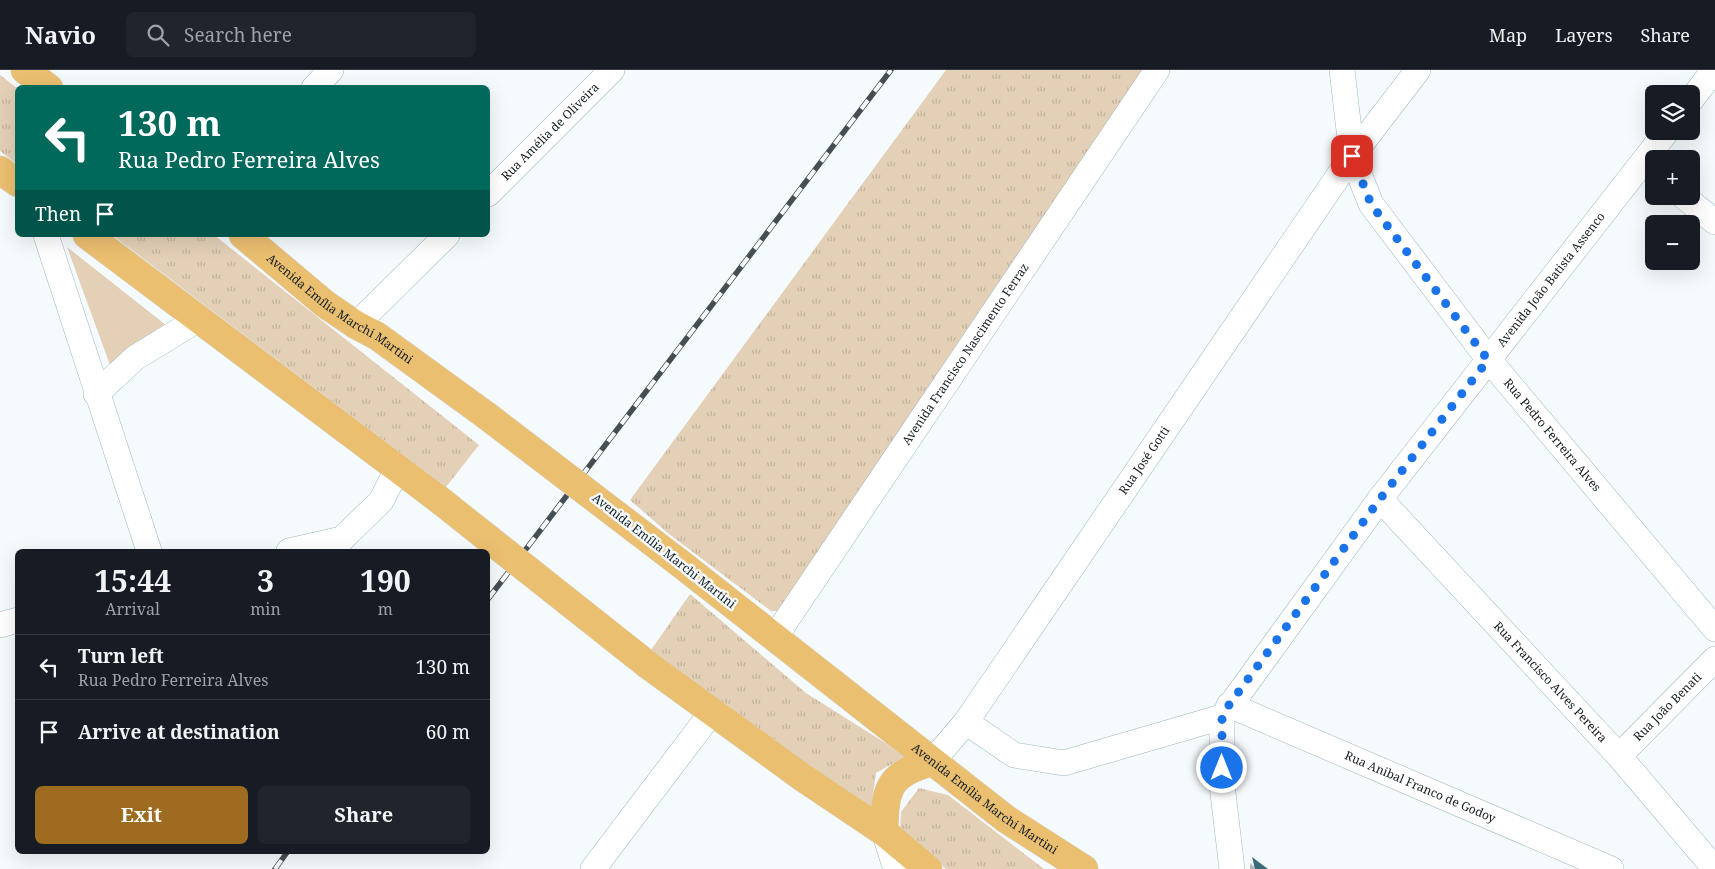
<!DOCTYPE html>
<meta charset="utf-8">
<style>
:root{--surface:#171b24;--page:#20242c;--text:#f1f3f6;--muted:#9ea1a6;--line:#363941;--accent:#9d6c20}
body{margin:0;font-family:"Noto Serif",serif;background:var(--page);color:var(--text);height:100vh;display:flex;flex-direction:column;font-size:19px;white-space:nowrap}
*{box-sizing:border-box;margin:0}
p{font-size:16px;color:var(--muted)}
.icon{flex:none;width:28px;height:28px;fill:none;stroke:currentColor;stroke-width:2;stroke-linecap:round;stroke-linejoin:round}
.map{position:relative;flex:1;overflow:hidden}
.drawer{position:absolute;left:15px;top:479px;width:475px;height:305px;display:flex;flex-direction:column;background:var(--surface);border-radius:8px;box-shadow:0 5px 20px #0002}
.drawer>*{flex:none}
.hud{position:absolute;left:15px;top:15px;width:475px;height:152px;border-radius:8px;box-shadow:0 5px 20px #0002;background:#00695c;color:#fff;overflow:hidden}
.buttons{position:absolute;left:1645px;top:15px;display:grid;gap:10px}
.buttons a{display:grid;place-items:center;width:55px;height:55px;border-radius:8px;background:var(--surface);box-shadow:0 5px 20px #0002;font-size:25px}
.pin{position:absolute;display:grid;place-items:center;width:42px;height:42px;color:#fff;margin:-21px;border-radius:10px;box-shadow:0 2px 8px #0006}
.me{position:absolute;width:55px;margin:-28px;rotate:0deg;stroke-linejoin:round;filter:drop-shadow(0 0 4px #0008)}
.turn{display:flex;align-items:center;gap:18px;height:105px;padding:0 20px;font-size:22px}
.turn .icon{width:65px;height:65px;stroke-width:2.5}
.turn b{display:block;font-size:35px;line-height:42px}
.then{display:flex;align-items:center;height:48px;padding:0 20px;background:#0003;gap:10px;font-size:19px}
.eta{display:flex;justify-content:space-evenly;align-items:center;height:85px;text-align:center}
.eta b{font-size:30px;font-weight:700;line-height:35px}
.cta{display:flex;gap:10px;margin-top:auto;padding:10px 20px}
.cta a{flex:1;height:58px;border-radius:8px;background:var(--accent);color:#fff;font-size:20px;font-weight:700;line-height:58px;text-align:center}
.cta a+a{background:var(--page);color:var(--text)}
ul{padding:0;list-style:none}
li{display:flex;align-items:center;gap:15px;height:65px;padding:0 20px;border-top:1px solid var(--line)}
li div{flex:1}
li b{display:block;font-size:19px}
li em{font-style:normal}
header{display:flex;align-items:center;gap:30px;box-sizing:border-box;height:70px;padding:0 25px;background:var(--surface);border-bottom:1px solid var(--line)}
header strong{font-size:24px}
nav{display:flex;gap:28px;margin-inline-start:auto;font-size:18px}
.search{width:350px;height:45px;background:var(--page);display:flex;align-items:center;gap:12px;box-sizing:border-box;padding:0 18px;border-radius:8px;color:var(--muted);font-size:19px}
.map>svg:first-child{display:block}
.grass{fill:url(#grass-tufts)}
.park{fill:#e4d0b7}
.building{fill:#3d6a7a;filter:url(#shadow)}
.lines{fill:none;stroke-linecap:round;stroke-linejoin:round}
.minor-casing{stroke:#9eb8c2;stroke-width:26}
.primary-casing{stroke:#d5d6d7;stroke-width:29}
.minor{stroke:#fff;stroke-width:25}
.primary{stroke:#ebbf70;stroke-width:28}
.rail-casing{stroke:#454e52;stroke-width:5.5}
.rail{stroke:#f5fafc;stroke-width:4;stroke-dasharray:11;stroke-linecap:butt}
.primary-bridge-casing{stroke:#d5d6d7;stroke-width:29;stroke-linecap:butt}
.primary-bridge{stroke:#ebbf70;stroke-width:28}
.route{stroke:#1a73e8;stroke-width:9;stroke-dasharray:0 16.2}
.labels{text-anchor:middle;stroke-width:5;stroke-linejoin:round;paint-order:stroke}
.street-label{font-size:12px;fill:#131d21;stroke:#f5fafc}
</style>
<header>
<strong>Navio</strong>
<div class="search"><svg class="icon" aria-label="search" viewBox="0 0 24 24"><circle cx="10" cy="10" r="6"/><path d="M15 15l6 6"/></svg>Search here</div>
<nav><a>Map</a><a>Layers</a><a>Share</a></nav>
</header>
<div class="map">
<svg width="1715" height="799" viewBox="0 0 1715 799">
<defs>
<pattern id="grass-tufts" width="24" height="20" patternUnits="userSpaceOnUse" patternTransform="scale(1.25)"><rect width="24" height="20" fill="#e4d0b7"/><path d="M3 7l-1-3M5 7V3M7 7l1-3M15 17l-1-3M17 17v-4M19 17l1-3" fill="none" stroke="#c3b29d"/></pattern>
<filter id="shadow"><feDropShadow dx="-4.5" dy="4.5" stdDeviation="0" flood-color="#0004"/></filter>
</defs>
<rect width="100%" height="100%" fill="#f5fafc"/>
<path class="grass" d="M946 0H1146L785 541H771L669 464 630 430Z
M0 5 17 18V94L0 81Z
M112 165H214L479 375 446 417Z
M690 524 806 623 906 686 876 703 871 738 784 681 651 580Z
M919 718 948 725 1044 799H946L900 761 901 742Z"/>
<path class="park" d="M67 177 171 259 110 295Z"/>
<path class="building" d="M1252 787 1268 799H1255Z"/>
<g class="lines">
<g class="minor-casing">
<g id="minor">
<path id="s1" d="M1342 0 1352 86 1371 134 1489 290 1715 559"/>
<path d="M314 18 331 0"/>
<path d="M1691 30 1714 0"/>
<path id="s2" d="M488 124 612 0"/>
<path d="M1683 126 1715 152"/>
<path d="M46 165 149 481"/>
<path d="M356 255 447 165"/>
<path d="M96 324 135 288 200 248"/>
<path id="s3" d="M1380 429 1619 686 1715 799"/>
<path d="M289 481 342 469 381 431 398 398"/>
<path d="M0 555 18 550"/>
<path id="s4" d="M775 567 1157 0"/>
<path id="s5" d="M1229 635 1611 799"/>
<path d="M966 652 1014 685 1064 693 1222 647"/>
<path id="s6" d="M1619 686 1715 589"/>
<path id="s7" d="M932 692 966 652 1352 86 1418 0"/>
<path d="M884 762 896 799"/>
<path d="M593 799 712 642"/>
<path id="s8" d="M1232 799 1222 715V647L1380 429 1667 61"/>
</g>
</g>
<g class="primary-casing">
<g id="primary">
<path d="M25 0 49 18"/>
<path d="M0 100 18 113"/>
<path d="M87 165 437 428"/>
<path id="s9" d="M243 165 325 234 356 255 377 266 487 346"/>
<path id="s10" d="M681 494 1006 749 1084 799"/>
<path d="M648 595 802 707 884 762 928 799"/>
<path d="M884 762C885 720 887 704 932 692"/>
</g>
</g>
<use href="#minor" class="minor"/>
<use href="#primary" class="primary"/>
<g class="rail-casing">
<path id="rail" d="M488 529 891 0
M275 799 288 781"/>
</g>
<use href="#rail" class="rail"/>
<g class="primary-bridge-casing">
<path id="primary-bridge" d="M487 346 681 494
M437 428 648 595"/>
</g>
<use href="#primary-bridge" class="primary-bridge"/>
</g>
<g class="lines">
<path class="route" d="M1222 698V647L1229 635 1380 429 1488 290 1371 134 1352 86"/>
</g>
<g class="labels">
<g class="street-label">
<text dy="4" stroke="none"><textPath href="#s2" startOffset="88">Rua Amélia de Oliveira</textPath></text>
<text dy="4" stroke="none"><textPath href="#s8" startOffset="700">Avenida João Batista Assenco</textPath></text>
<text dy="4" stroke="none"><textPath href="#s9" startOffset="122">Avenida Emília Marchi Martini</textPath></text>
<text dy="4" stroke="none"><textPath href="#s4" startOffset="341">Avenida Francisco Nascimento Ferraz</textPath></text>
<text dy="4" stroke="none"><textPath href="#s1" startOffset="432">Rua Pedro Ferreira Alves</textPath></text>
<text dy="4" stroke="none"><textPath href="#s7" startOffset="369">Rua José Gotti</textPath></text>
<text transform="translate(664 481) rotate(38)" y="4">Avenida Emília Marchi Martini</text>
<text dy="4" stroke="none"><textPath href="#s3" startOffset="250">Rua Francisco Alves Pereira</textPath></text>
<text dy="4" stroke="none"><textPath href="#s6" startOffset="69">Rua João Benati</textPath></text>
<text dy="4" stroke="none"><textPath href="#s5" startOffset="208">Rua Anibal Franco de Godoy</textPath></text>
<text dy="4" stroke="none"><textPath href="#s10" startOffset="384">Avenida Emília Marchi Martini</textPath></text>
</g>
</g>
</svg>
<div class="buttons">
<a><svg class="icon" aria-label="layers" viewBox="0 0 24 24"><path d="M12 4l9 5-9 5-9-5zM3 14l9 5 9-5"/></svg></a>
<a>+</a>
<a>−</a>
</div>
<div class="pin" style="left:1352px;top:86px;background:#d93025"><svg class="icon" aria-label="arrive" viewBox="0 0 24 24"><path d="M6 21V4h12l-3 4 3 4H6"/></svg></div>
<svg class="me" style="left:1222px;top:698px" viewBox="-20 -20 40 40"><circle r="17" fill="#1a73e8" stroke="#fff" stroke-width="3"/><path d="M0-11L8 9 0 5-8 9z" fill="#fff"/></svg>
<div class="hud">
<div class="turn"><svg class="icon" aria-label="left" viewBox="0 0 24 24"><path d="M17 20v-9H6M10 6l-5 5 5 5"/></svg><div><b>130 m</b>Rua Pedro Ferreira Alves</div></div>
<div class="then">Then<svg class="icon" aria-label="arrive" viewBox="0 0 24 24"><path d="M6 21V4h12l-3 4 3 4H6"/></svg></div>
</div>
<section class="drawer">
<div class="eta">
<div><b>15:44</b><p>Arrival</p></div>
<div><b>3</b><p>min</p></div>
<div><b>190</b><p>m</p></div>
</div>
<ul>
<li><svg class="icon" aria-label="left" viewBox="0 0 24 24"><path d="M17 20v-9H6M10 6l-5 5 5 5"/></svg><div><b>Turn left</b><p>Rua Pedro Ferreira Alves</p></div><em>130 m</em></li>
<li><svg class="icon" aria-label="arrive" viewBox="0 0 24 24"><path d="M6 21V4h12l-3 4 3 4H6"/></svg><div><b>Arrive at destination</b></div><em>60 m</em></li>
</ul>
<div class="cta"><a>Exit</a><a>Share</a></div>
</section>
</div>
